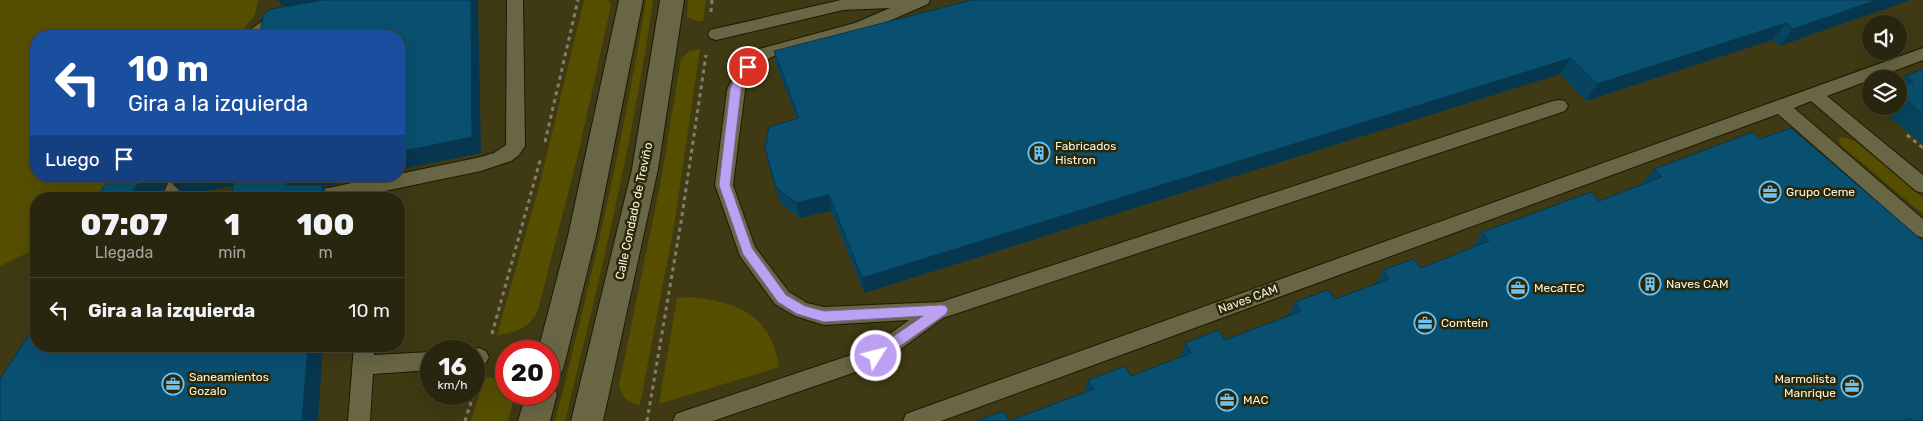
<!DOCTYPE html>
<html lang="es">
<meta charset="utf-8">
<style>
:root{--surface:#28260e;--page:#302e17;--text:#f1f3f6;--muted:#a5a59e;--line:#44432e}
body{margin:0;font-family:Rubik,sans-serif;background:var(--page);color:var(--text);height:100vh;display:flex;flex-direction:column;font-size:19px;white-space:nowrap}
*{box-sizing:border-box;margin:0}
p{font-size:16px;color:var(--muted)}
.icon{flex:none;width:28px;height:28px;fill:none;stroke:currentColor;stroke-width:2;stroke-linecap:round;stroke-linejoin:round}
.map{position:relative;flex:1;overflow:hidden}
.drawer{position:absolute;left:30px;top:192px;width:375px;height:160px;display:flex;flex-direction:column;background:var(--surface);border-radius:20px;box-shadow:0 5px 20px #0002,0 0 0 1px var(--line)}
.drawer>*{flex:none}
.guide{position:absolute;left:30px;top:30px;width:375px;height:152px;border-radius:20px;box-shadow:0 5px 20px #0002,0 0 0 1px var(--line);background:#1a4fa0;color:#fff;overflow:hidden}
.fabs{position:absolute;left:1862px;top:15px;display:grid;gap:10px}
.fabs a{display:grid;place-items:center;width:45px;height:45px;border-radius:50%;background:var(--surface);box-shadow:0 5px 20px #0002,0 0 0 1px var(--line);font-size:25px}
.speed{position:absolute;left:420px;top:340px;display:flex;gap:10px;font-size:25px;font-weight:700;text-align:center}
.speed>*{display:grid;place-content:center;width:65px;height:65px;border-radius:50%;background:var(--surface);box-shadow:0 5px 20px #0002,0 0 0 1px var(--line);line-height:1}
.speed small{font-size:12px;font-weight:400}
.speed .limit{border:8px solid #d22;background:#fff;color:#111}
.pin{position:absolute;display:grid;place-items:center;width:42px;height:42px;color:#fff;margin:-21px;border:2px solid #fff;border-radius:50%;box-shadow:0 1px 5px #0007}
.me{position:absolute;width:55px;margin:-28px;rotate:54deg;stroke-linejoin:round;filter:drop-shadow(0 0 4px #0008)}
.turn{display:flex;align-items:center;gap:18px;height:105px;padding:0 15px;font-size:22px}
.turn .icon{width:65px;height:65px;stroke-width:2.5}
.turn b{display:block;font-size:35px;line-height:42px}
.then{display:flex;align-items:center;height:48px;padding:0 15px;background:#0003;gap:10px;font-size:19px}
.eta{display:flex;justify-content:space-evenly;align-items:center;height:85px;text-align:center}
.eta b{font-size:30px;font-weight:800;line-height:35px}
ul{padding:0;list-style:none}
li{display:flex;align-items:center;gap:15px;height:65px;padding:0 15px;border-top:1px solid var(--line)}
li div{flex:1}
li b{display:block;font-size:19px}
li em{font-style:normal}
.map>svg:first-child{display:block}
.built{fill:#3f3a13;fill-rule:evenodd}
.green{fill:#564f00}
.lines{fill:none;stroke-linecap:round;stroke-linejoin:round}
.lane-casing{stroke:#1d1a00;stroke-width:2}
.street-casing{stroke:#1d1a00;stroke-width:2}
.path{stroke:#817f65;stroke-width:3;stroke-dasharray:4 4;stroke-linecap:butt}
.lane{fill:#696645;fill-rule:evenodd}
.street{fill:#696645;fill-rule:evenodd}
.wall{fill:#08445f}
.shaded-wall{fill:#06374e}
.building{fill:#094f6f;stroke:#06374e}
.route{fill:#bca0f2;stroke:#7a689d}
.labels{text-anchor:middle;stroke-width:5;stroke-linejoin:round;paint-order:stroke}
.poi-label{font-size:12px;fill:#f7f6e4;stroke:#2b2808;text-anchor:start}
.street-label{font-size:12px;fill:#f7f6e4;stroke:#2b2808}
</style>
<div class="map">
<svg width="1923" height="421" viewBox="0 0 1923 421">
<rect width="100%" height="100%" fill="#353213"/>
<path class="built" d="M258 0H1923V421H0V266L36 249V346H399V199H101L130 176H399V36H238L255 15ZM1871 24H1899V51H1871ZM1871 79H1899V106H1871ZM431 351H474V394H431ZM506 351H549V394H506Z"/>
<path class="green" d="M0 0H258L255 15 238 36H36V176H130L101 199H36V249L0 266Z
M584 0H608L611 5 579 150 538 310C530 328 516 333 497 335L539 187Z
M646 0H653C633 142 599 282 565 421H555C591 282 623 142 646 0Z
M688 0H706L703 21H697L687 17Z
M700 49 674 226 640 405C628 403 622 397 619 385L660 186 681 59 689 51Z
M1843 137 1855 141 1923 198V214L1842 146 1839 142V138Z
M688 297C736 301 771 314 779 367L659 404 677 298Z
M489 377C499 380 506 383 506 394H511C515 403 510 412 508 421H471L484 378Z"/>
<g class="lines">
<g class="lane-casing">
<path id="lane" d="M507 0H523L525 146 519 155 511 161 481 171 346 199H300L302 194 309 192 385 176H399V174L481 157 494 153 506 145Z
M841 0H930L928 4 866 31 771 57C758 66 750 75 745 90L733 185 755 247 789 292 807 303 824 307 941 302 1553 101 1559 100 1565 101 1568 106 1565 111 943 318 883 362 876 365 713 421H673L676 414 684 411 869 349 909 320 824 325 795 316 775 304 740 256 715 185 727 90 737 69 745 60 759 49 855 23 890 8 843 10 716 40 710 38 708 34 710 30Z
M283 12 289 14 291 18 289 22 281 24 264 36H245L247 32 271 15Z
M1923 48V60L1827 96 1923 175V193L1916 191 1811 101 1794 108 1923 219V238L1916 235 1778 114 941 421H903L906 414 914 411Z
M171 176H189L179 199H161Z
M354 346H374V355L431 352V370L373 374 370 421H348Z
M479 348 486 351 489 357 486 363 474 367V351H467Z"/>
</g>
<g class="street-casing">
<path id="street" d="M619 0H643L596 236 564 366 560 376 549 380V351H538L568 236Z
M660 0H684L658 169 603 421H571L632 169Z
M549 383 552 384 557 394 550 421H518L526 394H549Z"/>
</g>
<path class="path" d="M711 12 712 0
M1907 135 1923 148
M545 142 578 0
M492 334 541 157
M465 421 477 384
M647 421 681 222 706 55"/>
<use href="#lane" class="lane"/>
<use href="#street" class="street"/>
</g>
<path class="wall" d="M1910 0 1779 46 1772 40 1586 101 1560 74 864 293 831 211 800 218 780 203 768 164 765 148 797 119 777 68 774 51Z
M1923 69V144L1876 106H1899V83L1906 76Z
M1654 169 1923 421H976H1009L1085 392 1088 380 1131 376 1180 357 1185 343 1225 340 1288 316 1295 302 1335 299 1375 285 1383 270 1421 268 1472 248 1482 232 1599 201 1641 184Z"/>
<path class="shaded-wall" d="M278 0H344L285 11Z
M471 0H478L481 153 399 170V152Z
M1877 0H1910L1779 46 1793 29Z
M1786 23 1772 40 1586 101 1597 84Z
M1571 58 1560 74 864 293 862 278Z
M147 176H169L159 199H128L138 184Z
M184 176H245L250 183 183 195 168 179Z
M367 176 335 183V185L323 187 332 199 298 198 286 183 289 177 290 176Z
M829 195 831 211 800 218 796 203Z
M308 346H323L318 421H302Z"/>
<path class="building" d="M323 0H471L472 137 399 152V36H250L260 34 263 15 271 9Z
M972 0H1877L1793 29 1786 23 1597 84 1571 58 862 278 829 195 796 203 776 187 765 148 769 127 799 118 774 51Z
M1923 69V114L1899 95V88L1913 82 1906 76Z
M1791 128 1923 241V421H1913L1910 418 1904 421H976L1004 411 1009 421 1094 389 1088 380 1125 366 1131 376 1191 353 1185 343 1219 330 1225 340 1301 311 1295 302 1328 290 1335 299 1389 279 1383 270 1413 259 1421 268 1489 241 1482 232 1591 192 1599 201 1662 177 1654 169 1753 132 1760 139Z
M111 176H147L144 183 138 184 128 199H95Z
M169 176H184L168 179Z
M235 176H290L289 177 286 183 287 185H322L321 199H231Z
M36 324V346H308L302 421H0V379Z"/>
<path class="route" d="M748 63 753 67 745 79 741 90 730 185 752 248 786 295 805 306 824 311 942 305 946 306 948 310 946 314 880 360 876 362 871 360 869 356 871 352 923 316 824 322 797 314 778 302 743 254 719 185 730 90C734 80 738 68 748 63Z"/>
<defs>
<g id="building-ring" transform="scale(1.125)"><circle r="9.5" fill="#2b2808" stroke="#6ec2f3" stroke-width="1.5"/><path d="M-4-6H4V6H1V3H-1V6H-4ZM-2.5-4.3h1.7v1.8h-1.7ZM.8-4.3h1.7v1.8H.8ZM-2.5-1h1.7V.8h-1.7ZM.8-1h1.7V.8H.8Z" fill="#6ec2f3"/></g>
<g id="office-ring" transform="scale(1.125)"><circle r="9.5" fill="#2b2808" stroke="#6ec2f3" stroke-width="1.5"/><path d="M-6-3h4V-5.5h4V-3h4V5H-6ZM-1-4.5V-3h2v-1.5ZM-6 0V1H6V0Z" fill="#6ec2f3"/></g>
</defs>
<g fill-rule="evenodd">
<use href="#building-ring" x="1039" y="153"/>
<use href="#office-ring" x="1770" y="192"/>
<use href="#building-ring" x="1650" y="284"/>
<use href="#office-ring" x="1518" y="288"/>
<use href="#office-ring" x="1425" y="323"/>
<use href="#office-ring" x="173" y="384"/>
<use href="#office-ring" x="1852" y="386"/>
<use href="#office-ring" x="1227" y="400"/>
</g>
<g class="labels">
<g class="poi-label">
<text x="1055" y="150">Fabricados<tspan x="1055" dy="14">Histron</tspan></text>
<text x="1786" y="196">Grupo Ceme</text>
<text x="1666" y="288">Naves CAM</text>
<text x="1534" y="292">MecaTEC</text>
<text x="1441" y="327">Comtein</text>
<text x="189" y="381">Saneamientos<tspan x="189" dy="14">Gozalo</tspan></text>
<text x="1836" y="383" text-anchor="end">Marmolista<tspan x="1836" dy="14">Manrique</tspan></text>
<text x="1243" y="404">MAC</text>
</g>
<g class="street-label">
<text transform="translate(634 211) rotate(-78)" y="4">Calle Condado de Treviño</text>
<text transform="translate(1248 299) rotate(-20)" y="4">Naves CAM</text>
</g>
</g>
</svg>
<div class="fabs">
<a><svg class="icon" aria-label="sound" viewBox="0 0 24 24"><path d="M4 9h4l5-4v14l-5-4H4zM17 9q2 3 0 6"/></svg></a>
<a><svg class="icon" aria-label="layers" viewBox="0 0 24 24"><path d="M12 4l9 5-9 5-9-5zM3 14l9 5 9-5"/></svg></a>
</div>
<div class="speed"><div>16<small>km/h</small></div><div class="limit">20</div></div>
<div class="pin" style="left:748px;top:67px;background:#d93025"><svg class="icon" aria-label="arrive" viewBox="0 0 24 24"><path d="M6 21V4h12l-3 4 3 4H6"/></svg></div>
<svg class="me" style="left:876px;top:356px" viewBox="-20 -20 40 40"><circle r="17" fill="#bca0f2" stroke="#fff" stroke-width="3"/><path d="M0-11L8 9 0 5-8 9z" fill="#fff"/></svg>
<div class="guide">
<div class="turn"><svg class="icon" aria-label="left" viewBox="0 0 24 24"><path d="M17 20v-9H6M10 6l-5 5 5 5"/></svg><div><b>10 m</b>Gira a la izquierda</div></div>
<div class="then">Luego<svg class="icon" aria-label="arrive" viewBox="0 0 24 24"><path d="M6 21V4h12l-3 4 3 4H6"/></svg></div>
</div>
<section class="drawer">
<div class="eta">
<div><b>07:07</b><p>Llegada</p></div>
<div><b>1</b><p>min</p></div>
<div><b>100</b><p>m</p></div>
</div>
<ul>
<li><svg class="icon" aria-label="left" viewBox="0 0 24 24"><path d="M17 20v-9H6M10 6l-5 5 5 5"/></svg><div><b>Gira a la izquierda</b></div><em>10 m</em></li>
</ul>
</section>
</div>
